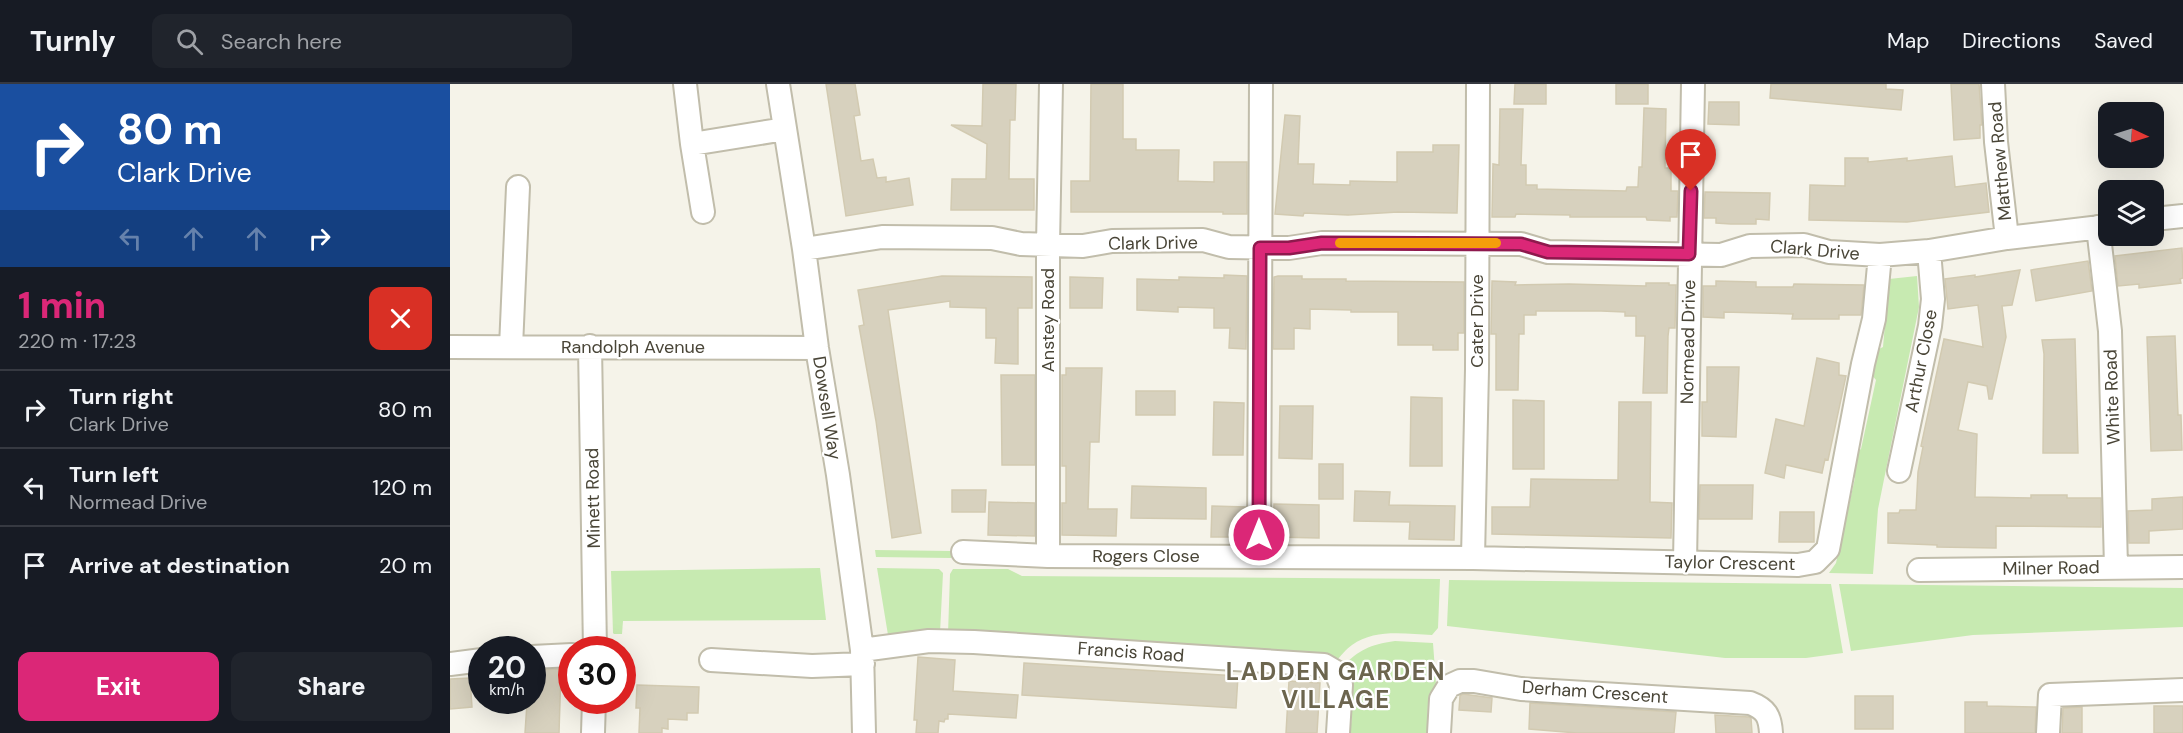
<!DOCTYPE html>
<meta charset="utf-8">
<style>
:root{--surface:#171b24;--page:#20242c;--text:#f1f3f6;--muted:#9ea1a6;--line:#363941;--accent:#db2777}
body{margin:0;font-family:"DM Sans",sans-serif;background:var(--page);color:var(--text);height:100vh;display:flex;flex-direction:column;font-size:22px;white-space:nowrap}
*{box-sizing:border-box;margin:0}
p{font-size:20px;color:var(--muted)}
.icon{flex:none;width:33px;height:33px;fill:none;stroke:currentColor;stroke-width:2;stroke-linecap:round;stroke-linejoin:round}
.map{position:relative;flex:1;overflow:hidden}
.panel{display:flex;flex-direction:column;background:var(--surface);width:450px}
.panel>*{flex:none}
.hud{background:#1a4fa0;color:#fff;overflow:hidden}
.needle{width:39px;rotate:94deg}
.buttons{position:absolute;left:1648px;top:18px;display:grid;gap:12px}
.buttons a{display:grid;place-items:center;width:66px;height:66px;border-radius:12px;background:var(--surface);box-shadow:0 6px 24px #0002;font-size:30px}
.speed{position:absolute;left:18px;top:552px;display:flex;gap:12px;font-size:30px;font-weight:700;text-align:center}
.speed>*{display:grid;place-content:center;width:78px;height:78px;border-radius:50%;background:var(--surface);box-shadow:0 6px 24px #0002;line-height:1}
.speed small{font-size:15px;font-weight:400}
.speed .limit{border:9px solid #d22;background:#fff;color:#111}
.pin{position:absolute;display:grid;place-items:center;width:51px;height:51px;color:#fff;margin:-62px -26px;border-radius:50% 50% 50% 0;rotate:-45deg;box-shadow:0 0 6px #0007}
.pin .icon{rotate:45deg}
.me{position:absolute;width:66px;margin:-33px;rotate:0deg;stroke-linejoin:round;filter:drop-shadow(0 0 4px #0008)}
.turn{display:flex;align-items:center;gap:21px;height:126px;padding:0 18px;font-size:27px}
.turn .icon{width:78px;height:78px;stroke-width:2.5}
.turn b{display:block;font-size:42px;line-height:51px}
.lanes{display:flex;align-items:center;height:57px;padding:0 18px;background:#0003;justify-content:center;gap:30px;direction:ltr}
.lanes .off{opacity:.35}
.round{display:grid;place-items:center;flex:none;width:63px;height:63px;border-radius:12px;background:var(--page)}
.headline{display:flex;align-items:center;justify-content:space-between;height:102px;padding:0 18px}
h1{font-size:36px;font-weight:800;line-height:45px;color:var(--accent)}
.button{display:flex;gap:12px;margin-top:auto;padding:12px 18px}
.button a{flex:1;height:69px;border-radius:12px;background:var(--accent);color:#fff;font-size:24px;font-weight:800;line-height:69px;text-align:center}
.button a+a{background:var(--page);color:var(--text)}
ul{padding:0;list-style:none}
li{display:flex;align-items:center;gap:18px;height:78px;padding:0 18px;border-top:2px solid var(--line)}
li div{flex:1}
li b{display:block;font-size:22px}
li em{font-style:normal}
header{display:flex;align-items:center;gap:36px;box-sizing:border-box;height:84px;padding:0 30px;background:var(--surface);border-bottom:2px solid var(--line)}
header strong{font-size:28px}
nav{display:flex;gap:33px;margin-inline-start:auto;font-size:21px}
.search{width:420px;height:54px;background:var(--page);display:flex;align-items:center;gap:15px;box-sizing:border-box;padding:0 21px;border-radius:12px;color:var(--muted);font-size:22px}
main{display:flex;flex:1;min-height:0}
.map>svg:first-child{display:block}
.green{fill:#c7eab1}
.building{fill:#d7d1be;stroke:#d2cab1;stroke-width:1.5}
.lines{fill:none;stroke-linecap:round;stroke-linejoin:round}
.street-casing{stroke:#c1bdab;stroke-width:26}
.street{stroke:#fff;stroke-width:22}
.route-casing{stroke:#8e194d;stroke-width:15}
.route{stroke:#db2777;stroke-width:10}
.slow{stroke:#f59e0b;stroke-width:10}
.labels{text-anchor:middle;stroke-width:4.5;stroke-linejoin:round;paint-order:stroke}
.street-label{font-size:18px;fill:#494537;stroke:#fff}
.district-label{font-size:24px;font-weight:bold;letter-spacing:1.5px;fill:#6c654e;stroke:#fff}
</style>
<header>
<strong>Turnly</strong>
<div class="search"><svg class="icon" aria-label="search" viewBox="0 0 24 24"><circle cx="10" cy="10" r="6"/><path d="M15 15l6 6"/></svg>Search here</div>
<nav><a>Map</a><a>Directions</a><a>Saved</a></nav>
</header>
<main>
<section class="panel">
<div class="hud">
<div class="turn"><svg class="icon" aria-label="right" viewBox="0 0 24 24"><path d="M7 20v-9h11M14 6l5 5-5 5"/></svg><div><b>80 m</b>Clark Drive</div></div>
<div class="lanes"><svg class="icon off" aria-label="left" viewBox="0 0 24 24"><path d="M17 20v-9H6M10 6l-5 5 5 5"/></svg><svg class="icon off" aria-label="ahead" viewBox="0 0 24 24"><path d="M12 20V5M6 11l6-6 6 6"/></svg><svg class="icon off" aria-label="ahead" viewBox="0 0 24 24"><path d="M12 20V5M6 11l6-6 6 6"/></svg><svg class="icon" aria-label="right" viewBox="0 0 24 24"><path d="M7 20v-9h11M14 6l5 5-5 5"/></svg></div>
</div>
<div class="headline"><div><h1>1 min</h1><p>220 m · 17:23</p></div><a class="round" style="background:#d93025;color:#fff"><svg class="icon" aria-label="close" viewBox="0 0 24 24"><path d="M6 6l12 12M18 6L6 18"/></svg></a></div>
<ul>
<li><svg class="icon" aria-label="right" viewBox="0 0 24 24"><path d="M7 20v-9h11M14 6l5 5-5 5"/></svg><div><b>Turn right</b><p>Clark Drive</p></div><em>80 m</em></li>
<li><svg class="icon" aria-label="left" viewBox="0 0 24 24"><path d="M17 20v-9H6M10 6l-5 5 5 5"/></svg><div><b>Turn left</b><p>Normead Drive</p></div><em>120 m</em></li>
<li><svg class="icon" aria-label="arrive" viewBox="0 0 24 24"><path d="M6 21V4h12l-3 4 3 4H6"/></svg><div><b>Arrive at destination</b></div><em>20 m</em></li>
</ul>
<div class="button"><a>Exit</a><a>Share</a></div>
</section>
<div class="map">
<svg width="1733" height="649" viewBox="0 0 1733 649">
<rect width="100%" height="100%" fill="#f5f3e9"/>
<path class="green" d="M1467 192 1469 223 1428 425 1423 490 1379 489 1386 479 1405 394 1399 388 1402 371 1411 365 1426 296 1421 290 1425 267 1433 263 1439 195Z
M425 466 501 467V474L426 473Z
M370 484 376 536 173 537 172 550H164L163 549 161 487Z
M427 484 489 485 493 489 490 549 459 548 438 551Z
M503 485H558L572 492 990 495 988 544 982 551C957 550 925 544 902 561 896 565 891 572 885 578L498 550 500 490Z
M999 496 1381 500 1393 569 1356 574H1275L997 542Z
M1389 500 1733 504V543L1523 551 1401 567Z
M945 557 983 559 986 600 980 611 978 619 977 649H900L902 632 898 629 891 584C910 565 919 561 945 557Z"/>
<path class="building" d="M376 0H405L410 31 404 32 411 77 423 75 427 94 436 93V98L459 94 463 121 396 132Z
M533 0H566L565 36H560L559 95H584V126H501L502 95H536L537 60 501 41 532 42Z
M641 0H673V55H686V66H729L728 97 764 98V78H797V130H773V128H621V97H640Z
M1065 0H1096V20H1064Z
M1166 0H1198V20H1166Z
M1321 0H1436V5L1453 6 1451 26 1320 14Z
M1501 0H1529L1532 41H1530V54L1504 56Z
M1259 18H1289V41L1258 40Z
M1194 24 1216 25 1215 84H1221V107H1228L1227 133H1220V137L1197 136 1196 133H1120V131L1066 130 1065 133H1042L1043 80 1049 81 1050 25H1073L1071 81H1076V101H1087V105L1176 107 1177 103H1188L1189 83H1192Z
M835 31 850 32 848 80H864L863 100 900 101V97L947 98V68H983V61H1009L1007 129 948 128 898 131 854 129 853 132 825 130Z
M1502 72 1505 103 1536 99 1539 128 1457 138 1359 136 1360 101 1395 102V74H1418V78L1457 74V77Z
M1255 108 1320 109 1319 136 1306 135V140H1281L1266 139V134H1254Z
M1732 164 1733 194 1730 195 1731 199 1689 204V200L1668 202 1665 172Z
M1638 177 1642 207 1586 217 1581 186Z
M1570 186 1562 221 1552 222 1556 253 1542 315H1539L1537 302 1518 298 1508 346 1527 350 1525 413 1581 414V411H1617V414H1651V443L1546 442V464L1487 463V461L1438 459V429H1449L1450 426H1466L1468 388 1473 363 1471 362 1494 255 1533 263 1528 221 1498 225 1495 195 1525 191V193Z
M774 191 797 192 796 265 779 264 780 244H764V224L728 223V228L687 226V195L729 196V193L774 194Z
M492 192 582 193V224H568V280L545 279 546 254H536V224L500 223V217L438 226 471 449 442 454 426 337 409 242 414 241 408 206Z
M828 192H852V195H896V197L1014 198V249H1008V266H983V261H948V228H901V226L860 225V245L844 244V265H823L824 193Z
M620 193 653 194 652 224H620Z
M1042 197 1066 198 1065 201 1119 200 1196 202V199H1219V201H1226L1225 244H1219L1218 252 1217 309H1193L1195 252H1186V232H1175V228L1151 227H1086V231H1074V250H1069L1068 306H1046V250H1041Z
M1266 197 1306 198V203H1343L1344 200 1414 201 1411 231H1389V235H1342L1343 230 1274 228V234L1253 233V202H1266Z
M1725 252 1728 331H1731L1732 366 1701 367 1697 253Z
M1625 255 1628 369H1593L1594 270 1592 256Z
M1367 274 1389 279V291L1396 292 1378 376 1375 375 1372 389 1336 381 1334 394 1315 389 1326 335 1354 342Z
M1257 283H1289L1286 353 1252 352V318H1257Z
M616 284H652L649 358H640L638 425H667L666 452 612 451V419H616V382H612V291H616Z
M551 291H585V381H552Z
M686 307H725V331H686Z
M961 313 992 314V382H960Z
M1063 316 1094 317V385H1063Z
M764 318 794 319 793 371H763Z
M1169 318H1201L1200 418 1222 419 1221 454 1042 450V423H1080L1081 395 1168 396Z
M830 322H863L862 375 829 374Z
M869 380H893V415H869Z
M1250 401H1303L1302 435H1249Z
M682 402 756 404V435L681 434Z
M502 406H536L535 428H502Z
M905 407 940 408 939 421 1005 422 1004 456 959 455 960 438 904 437Z
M1733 413V445L1699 447V459H1679L1678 427 1702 426V415Z
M539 418 585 419V452L538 451Z
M824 420 869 421V454L823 453Z
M762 422 796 423 795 453H761Z
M1330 428H1364V458H1329Z
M468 573 505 576 503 607 568 611 566 634 498 630V635H495L494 638 489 637 488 649H466L467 636H464Z
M574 579 788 592 786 624 572 611Z
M111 585 109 649H75L77 619H82V586Z
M20 594 22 623 0 625V595Z
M839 597 870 599 867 649H836Z
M187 601 249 603 248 629H237V636L218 635V645L212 644V649H189L190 624H186Z
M1013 610 1042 614 1041 628 1009 626 1010 612Z
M1405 612H1443V645H1405Z
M1515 618H1537V622L1586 623 1585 649H1515Z
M1080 619 1226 628 1224 649H1127L1079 645Z
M1704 622H1733V649H1704Z
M1632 623V649H1612L1613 624Z
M1265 631 1299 633 1301 634 1302 649H1266Z"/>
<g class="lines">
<g class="street-casing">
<path id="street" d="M235 0 242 60 253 128
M328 0 354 165 367 264 388 391 412 566 414 649
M1543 0 1546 58 1557 154
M242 60 335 45
M1704 135 1733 132
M1648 143 1660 247 1666 483
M354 165 432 153 542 154 571 160 633 162 662 157 753 156 779 163 839 164 872 159 1071 160 1098 168 1271 171 1300 162 1354 161 1379 168 1430 171 1479 167 1557 154 1659 142
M140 262 145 566
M0 263 367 264
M61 263 68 103
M1449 387 1480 242 1483 215 1479 167
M513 468 598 472 1023 474 1348 481 1365 478 1378 465 1413 280 1424 235 1430 171
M598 472V161L601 0
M809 473 811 0
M1023 474 1027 285 1028 0
M1235 479 1243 0
M1469 486 1733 483
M412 566 479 557 524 558 874 581 886 588 891 601 888 649
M82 573 122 571
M261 576 362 582 413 580
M0 580 32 576
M143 649 144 616
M989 649 991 615 999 602 1010 597H1024L1071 605 1300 619C1316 625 1320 632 1321 649
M1598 649 1600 611 1733 606"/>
</g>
<use href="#street" class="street"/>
</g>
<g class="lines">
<g class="route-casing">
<path id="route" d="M809 451 810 164H839L872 159 1071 160 1098 168 1239 170 1241 107"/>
</g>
<use href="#route" class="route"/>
<path class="slow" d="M890 159H1046"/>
</g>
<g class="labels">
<g class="street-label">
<text transform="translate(1550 77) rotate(-95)" y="6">Matthew Road</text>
<text transform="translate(703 159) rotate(-1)" y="6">Clark Drive</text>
<text transform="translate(1365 166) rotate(5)" y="6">Clark Drive</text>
<text transform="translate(598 236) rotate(-90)" y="6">Anstey Road</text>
<text transform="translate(1027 237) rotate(-90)" y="6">Cater Drive</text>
<text transform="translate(1238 258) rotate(-89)" y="6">Normead Drive</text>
<text x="183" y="269">Randolph Avenue</text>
<text transform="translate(1471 277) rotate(-79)" y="6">Arthur Close</text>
<text transform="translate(1662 313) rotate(-92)" y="6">White Road</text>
<text transform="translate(377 324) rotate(81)" y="6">Dowsell Way</text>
<text transform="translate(143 414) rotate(-91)" y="6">Minett Road</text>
<text x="696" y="478">Rogers Close</text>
<text transform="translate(1280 479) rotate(1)" y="6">Taylor Crescent</text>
<text transform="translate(1601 484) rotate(-1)" y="6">Milner Road</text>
<text transform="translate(681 568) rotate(4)" y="6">Francis Road</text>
<text transform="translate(1145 608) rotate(4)" y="6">Derham Crescent</text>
</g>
<g class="district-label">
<text x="886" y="596">LADDEN GARDEN<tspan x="886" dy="28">VILLAGE</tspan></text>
</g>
</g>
</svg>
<div class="buttons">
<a><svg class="needle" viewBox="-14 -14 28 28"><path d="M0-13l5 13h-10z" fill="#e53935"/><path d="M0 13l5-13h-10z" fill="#9ea1a6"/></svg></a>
<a><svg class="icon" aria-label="layers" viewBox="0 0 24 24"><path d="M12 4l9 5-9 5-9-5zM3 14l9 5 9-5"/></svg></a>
</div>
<div class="speed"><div>20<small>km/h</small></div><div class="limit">30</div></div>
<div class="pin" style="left:1241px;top:107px;background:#d93025"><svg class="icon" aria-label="arrive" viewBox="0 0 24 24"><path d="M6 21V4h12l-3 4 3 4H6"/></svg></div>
<svg class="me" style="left:809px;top:451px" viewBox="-20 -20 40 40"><circle r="17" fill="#db2777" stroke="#fff" stroke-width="3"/><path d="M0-11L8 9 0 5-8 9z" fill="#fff"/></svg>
</div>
</main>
